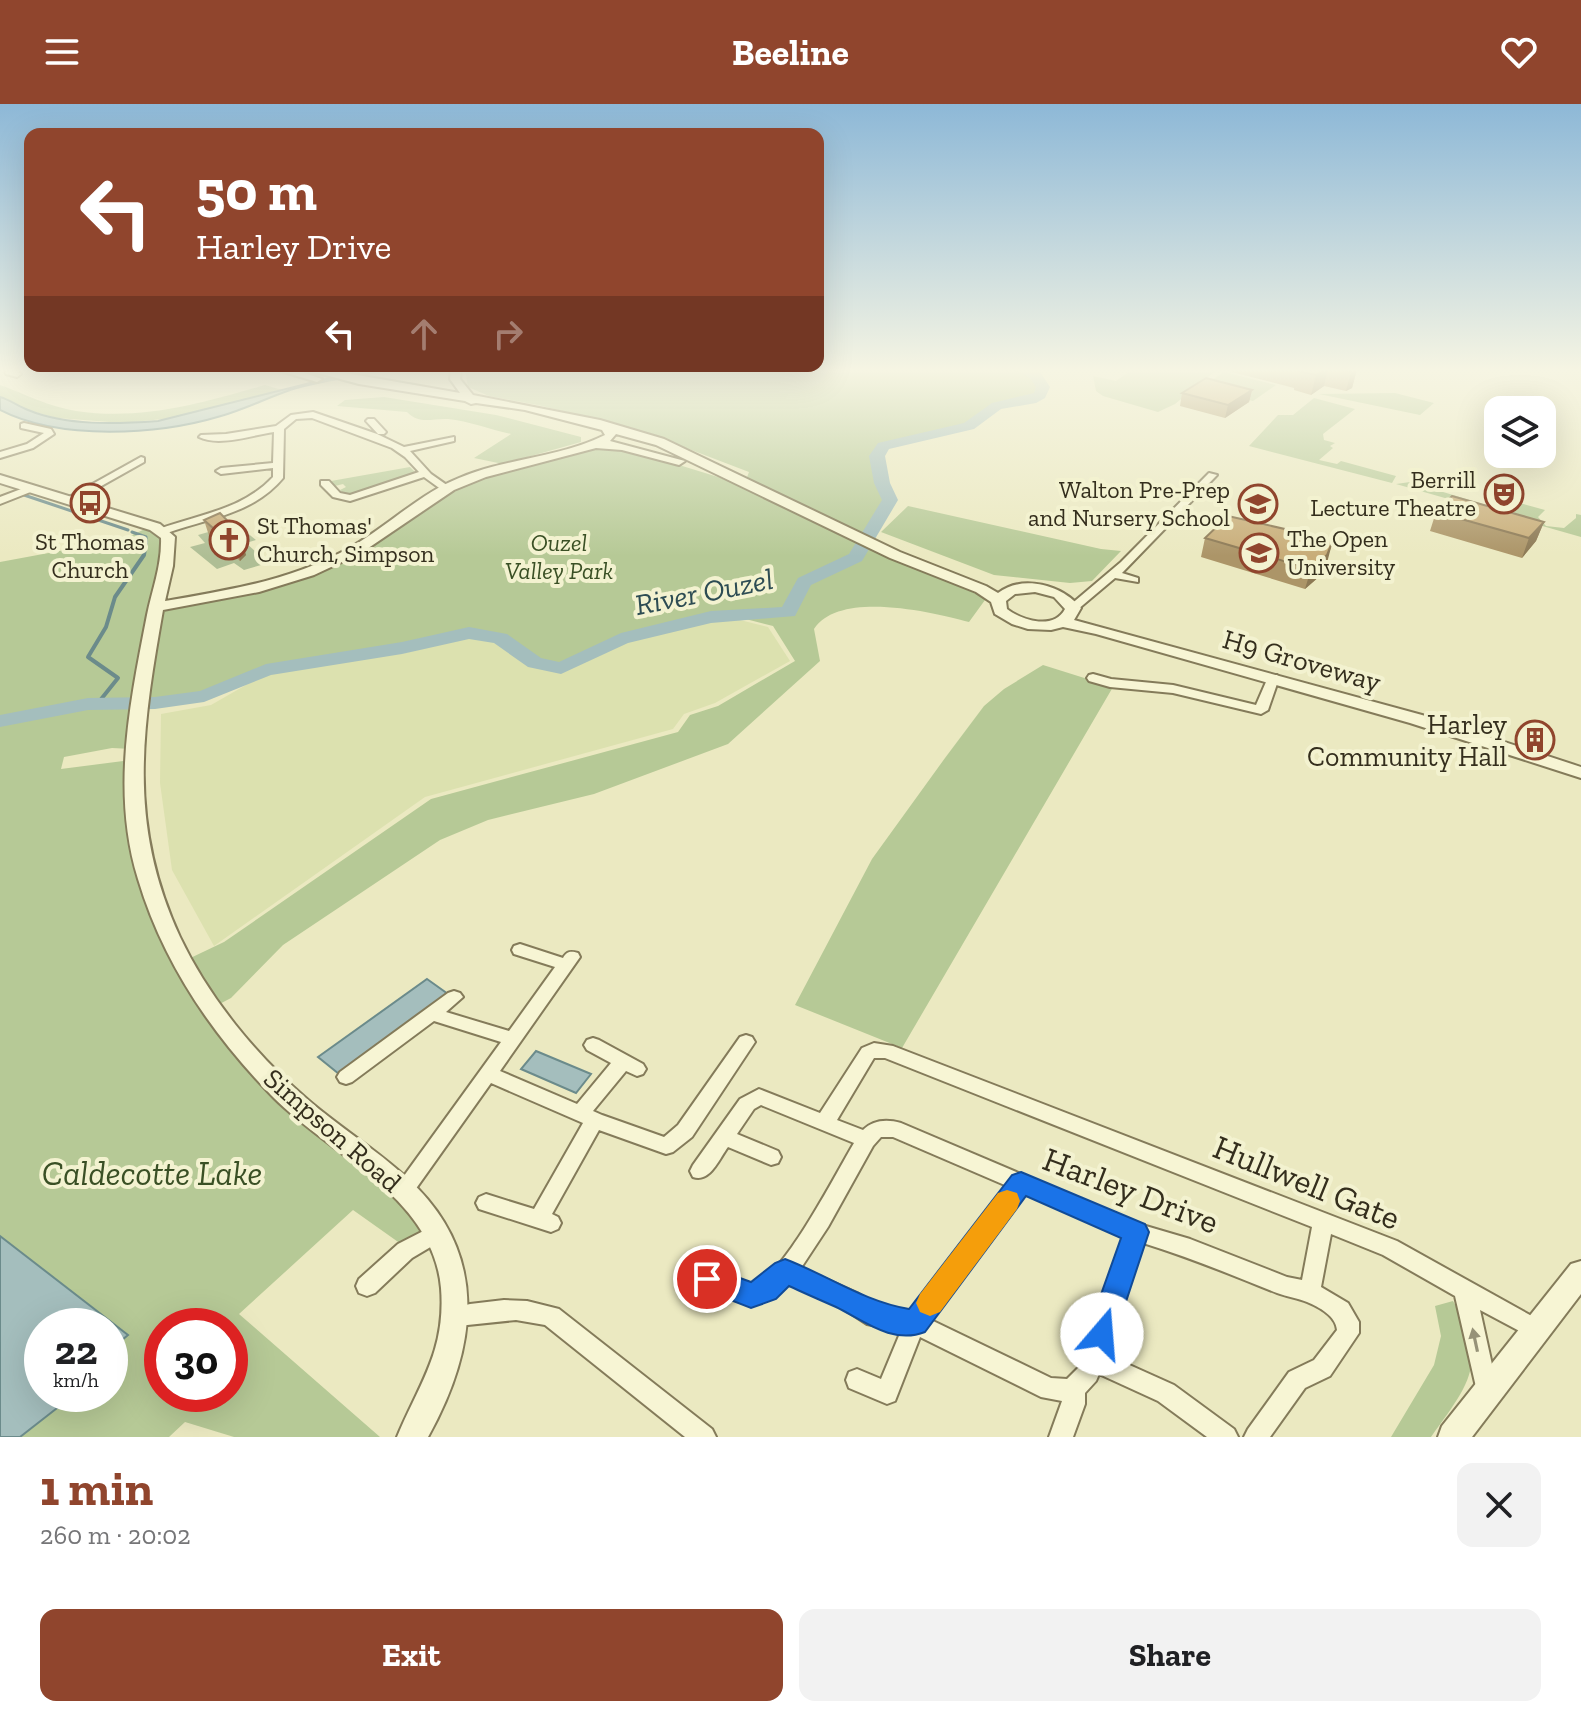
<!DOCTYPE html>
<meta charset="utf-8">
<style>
:root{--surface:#fff;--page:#f2f2f2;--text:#202124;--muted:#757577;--accent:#90452d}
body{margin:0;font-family:"Zilla Slab",serif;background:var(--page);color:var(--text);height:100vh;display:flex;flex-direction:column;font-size:30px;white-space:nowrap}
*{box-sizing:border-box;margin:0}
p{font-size:26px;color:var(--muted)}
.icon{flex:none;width:44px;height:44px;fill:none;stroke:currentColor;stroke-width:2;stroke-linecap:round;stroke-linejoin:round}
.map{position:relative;height:1333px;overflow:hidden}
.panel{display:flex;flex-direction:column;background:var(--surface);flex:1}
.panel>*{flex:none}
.guide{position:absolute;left:24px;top:24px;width:800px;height:244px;border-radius:16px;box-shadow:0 8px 32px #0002;background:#90452d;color:#fff;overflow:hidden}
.buttons{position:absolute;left:1484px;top:292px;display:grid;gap:16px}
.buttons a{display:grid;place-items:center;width:72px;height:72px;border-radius:16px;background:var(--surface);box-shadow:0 8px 32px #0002;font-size:40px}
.speed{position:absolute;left:24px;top:1204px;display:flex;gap:16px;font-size:40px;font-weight:700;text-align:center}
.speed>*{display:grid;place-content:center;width:104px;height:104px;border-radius:50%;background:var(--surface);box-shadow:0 8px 32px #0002;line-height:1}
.speed small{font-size:20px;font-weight:400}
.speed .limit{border:12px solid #d22;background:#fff;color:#111}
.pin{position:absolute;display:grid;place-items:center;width:68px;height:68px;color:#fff;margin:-34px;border:4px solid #fff;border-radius:50%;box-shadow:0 2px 8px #0007}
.me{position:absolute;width:88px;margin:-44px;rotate:18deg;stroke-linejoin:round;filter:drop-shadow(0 0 6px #0008)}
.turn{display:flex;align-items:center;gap:28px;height:168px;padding:0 40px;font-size:36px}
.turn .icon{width:104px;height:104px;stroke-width:2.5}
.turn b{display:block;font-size:56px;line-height:68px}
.lanes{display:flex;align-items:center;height:76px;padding:0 40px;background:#0003;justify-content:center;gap:40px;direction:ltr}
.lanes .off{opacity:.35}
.round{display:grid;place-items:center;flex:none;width:84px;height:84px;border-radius:16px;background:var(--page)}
.headline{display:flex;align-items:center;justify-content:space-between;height:136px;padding:0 40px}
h1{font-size:48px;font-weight:800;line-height:60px;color:var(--accent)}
.action{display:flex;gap:16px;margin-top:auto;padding:16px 40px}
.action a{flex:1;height:92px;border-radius:16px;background:var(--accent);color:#fff;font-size:32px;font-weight:800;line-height:92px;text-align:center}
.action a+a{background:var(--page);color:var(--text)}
header{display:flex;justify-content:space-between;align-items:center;height:104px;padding:0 40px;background:var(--accent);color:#fff;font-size:36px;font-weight:800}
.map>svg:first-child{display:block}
.farmland{fill:#dce1af}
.green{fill:#b6c996;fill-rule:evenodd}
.cemetery{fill:#afbe95}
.water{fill:#a4bebd;stroke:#6b8b8b;stroke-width:2}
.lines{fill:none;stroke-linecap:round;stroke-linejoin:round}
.stream-far1{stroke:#6b8b8b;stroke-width:3}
.stream{stroke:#6b8b8b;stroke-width:4}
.river{fill:#a4bebd;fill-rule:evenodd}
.minor-casing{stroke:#847b5a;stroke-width:4}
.tertiary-casing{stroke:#847b5a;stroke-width:4}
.minor{fill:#f7f5d4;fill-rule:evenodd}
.tertiary{fill:#f7f5d4;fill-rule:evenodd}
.wall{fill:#ac9568}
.shaded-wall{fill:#8c7955}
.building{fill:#c8ad79;stroke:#8c7955;stroke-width:2}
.oneway{fill:#969278}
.route{fill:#1a73e8;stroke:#114b97;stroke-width:2}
.slow{fill:#f59e0b}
.labels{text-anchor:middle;stroke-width:8;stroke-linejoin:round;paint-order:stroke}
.far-poi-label{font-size:24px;fill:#342e1d;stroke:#f3f2d0;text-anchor:end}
.far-park-label{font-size:24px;font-style:italic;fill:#3a5025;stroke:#f3f2d0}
.street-label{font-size:28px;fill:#342e1d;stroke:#f3f2d0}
.poi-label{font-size:28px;fill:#342e1d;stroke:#f3f2d0;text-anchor:end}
.water-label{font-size:30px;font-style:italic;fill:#2d4c53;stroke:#f3f2d0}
.near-park-label{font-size:34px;font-style:italic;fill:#3a5025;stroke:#f3f2d0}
.near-street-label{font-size:34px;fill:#342e1d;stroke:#f3f2d0}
</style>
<header><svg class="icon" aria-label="menu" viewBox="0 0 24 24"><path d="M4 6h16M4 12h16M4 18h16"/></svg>Beeline<svg class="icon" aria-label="heart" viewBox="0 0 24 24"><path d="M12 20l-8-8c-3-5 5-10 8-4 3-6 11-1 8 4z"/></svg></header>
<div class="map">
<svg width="1581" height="1333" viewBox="0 0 1581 1333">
<rect width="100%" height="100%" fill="#ebe9c1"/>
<path class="farmland" d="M736 515 768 523 790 557 715 599 684 610 673 625 425 693 214 842 172 766 160 679 161 610 211 601 267 569 405 549 469 533 496 538 530 562 562 568 625 538 713 517Z"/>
<path class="green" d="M465 265H1019L1035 271 1043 281 1040 291 1031 296 997 302 969 322 883 342 877 352 882 379 890 396 864 436 981 485 985 496 969 518C932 508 839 486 814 525L820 557 728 640 594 690 488 716 440 736 283 841 231 894 210 905 437 1129 401 1140 353 1106 239 1210 380 1333H234L185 1318 169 1333H0V458L124 435 151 422 163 427 157 503 203 495 323 463 446 384 583 342 624 344 718 373 760 390 746 376 749 368 639 326 542 302 489 292 468 283ZM734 512 773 522 795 557 718 602 690 611 678 628 431 695 224 838 182 858 133 703 131 656 61 665 64 653 112 644 132 645 139 598 204 592 266 566 402 544 469 529 500 535 535 559 561 564 621 535 711 513ZM42 1222H110V1290H42ZM162 1222H230V1290H162Z
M1133 265 1197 269 1218 265 1175 300 1158 308 1103 292 1096 287 1093 272 1116 277Z
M1224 268 1276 281 1253 297 1200 284Z
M0 281C25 290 50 303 76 307 142 317 203 299 265 281L282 286 183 313 123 319 57 314 28 306 0 293Z
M1395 289 1434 299 1420 311 1319 290Z
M384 293 496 311 581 333V338L503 360 474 354 511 330C491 326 469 317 448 315 432 314 420 321 407 308L337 302 345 296Z
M1314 294 1355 305 1323 330 1324 336 1335 339 1330 342 1333 344 1319 356 1337 360 1341 357 1396 372 1392 379 1249 342 1278 311H1293Z
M410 363 417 370 357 391H345L340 386 346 383 343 380 335 382 331 377Z
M1410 378 1506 407 1516 398 1545 406 1538 413 1546 422 1564 424 1576 414V410L1581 411V433L1396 380Z
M908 402 1101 445 1121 447 1092 477 1070 479 994 471 881 428Z
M1043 561 1113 583 902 944 795 901 872 755 945 654 984 602 1004 585Z
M1453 1197C1489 1259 1469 1280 1431 1333H1391L1434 1261 1441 1232 1435 1202Z"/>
<path class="cemetery" d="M236 420 256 436 246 439 268 459 244 466 234 459 217 465 190 443 205 439 198 431Z"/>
<path class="water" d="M366 265H392C358 272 322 276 290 286 267 294 245 305 221 312 158 331 60 337 0 306V293C10 296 18 302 28 306 67 322 116 320 158 317Z
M427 875 448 890 339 970 318 953Z
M536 947 591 970 576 989 521 965Z
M0 1132 128 1231 110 1246V1222H42V1290H75L20 1333H0Z"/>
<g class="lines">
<path class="stream-far1" d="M24 391 128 426
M132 428 146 433V440"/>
<path class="stream" d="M98 599 118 574 88 553 106 523 115 493 144 451 146 438"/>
<path class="river" d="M1013 265 1040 268 1050 283 1045 294 1036 299 1001 305 974 325 889 345 885 352 890 379 898 396 862 457 811 481 795 512 711 519 628 539 561 570 528 563 494 539 469 535 402 550 271 571 204 598 155 605 88 606 0 623V611L88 594 155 593 200 587 266 560 402 538 469 523 507 530 541 554 559 558 621 529 711 507 782 503 798 474 849 450 882 396 874 379 869 352 878 339 964 319 992 299 1034 289 1036 283 1030 274Z"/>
<g class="minor-casing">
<path id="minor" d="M9 265H21L18 268 21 270 17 273 6 270 5 268Z
M313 308 377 330 404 343 454 333V337L410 347 431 370 451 384 442 386 424 373 350 397 333 393 321 381V377H329L340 389 350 391 419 368 405 353 392 344 312 314 296 315 284 325 283 374C253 410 209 414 167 429H159V425C200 410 242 406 273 373V364L221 370 216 367 221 364 273 359 274 328C252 331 219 343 199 333L201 331 226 330 276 322 291 311Z
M368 315H374L386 328 384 330H378L366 317Z
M24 319 51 325 54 330 33 344 0 354V348L27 340 44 329 21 324V320Z
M141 353 144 354V358L71 399 62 397Z
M1209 369 1217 371 1122 469 1138 474V478L1115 474 1077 506H1069V502L1121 458Z
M29 382 33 383V387L0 400V393Z
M1093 570 1111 575 1173 581 1256 601 1269 571H1277L1279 574 1268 606 1261 610 1173 589 1110 583 1089 577 1087 574 1089 571Z
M520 840 563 854C567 847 571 847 578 849L580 853 500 967 577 1000 611 959 587 946 584 941 587 936 593 934 599 936 643 960 646 965 643 970 637 972 626 967 593 1007 602 1011 664 1033 678 1021 740 933 746 931 752 933 755 938 692 1033 673 1048 666 1050 599 1026 552 1110 558 1113 561 1119 558 1125 551 1128 479 1105 476 1099 479 1093 486 1090 534 1105 583 1019 491 979 410 1093 403 1096 396 1093 393 1087 501 938 434 917 352 978 346 980 340 978 337 973 340 968 448 889 454 887 460 889 463 893 446 908 509 927 555 863 514 850 512 846 514 842Z
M874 939 893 942 1397 1137 1546 1220 1549 1227 1546 1234 1538 1237 1480 1206 1498 1288 1495 1296 1487 1299 1479 1296 1455 1192 1383 1151 1331 1130 1321 1183 1348 1199 1359 1218V1229L1330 1272 1305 1284 1270 1333H1244L1248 1325 1289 1268 1314 1256 1337 1226C1336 1212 1319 1203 1307 1198 1298 1194 1287 1193 1277 1189 1232 1171 1189 1153 1143 1139L1105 1250 1174 1281 1234 1325 1238 1333H1207L1158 1297 1099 1270 1096 1277 1085 1289V1300L1073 1333H1049L1062 1297 1041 1293 920 1233 895 1297 887 1300 849 1284 846 1276 849 1268 857 1265 881 1275 901 1227 867 1220 841 1203 788 1179C751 1214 748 1195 708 1185L691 1193 683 1190 680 1183C699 1141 734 1189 756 1180 786 1168 836 1069 854 1039L761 1001 754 1005 737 1030 778 1047 781 1053 778 1059 771 1061 728 1043C719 1055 710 1079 693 1073L690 1067 693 1061 740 995 759 985 820 1009 862 944ZM874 954H885L1312 1123 1302 1176 1287 1173 1190 1135 1139 1120 901 1019C887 1015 873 1016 863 1026L837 1016ZM881 1033H893L1007 1082 910 1208 879 1203 857 1189 801 1164 828 1123 873 1042ZM1025 1090 1124 1132 1079 1263 1067 1275 1051 1274 931 1216Z
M437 1120 444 1123 447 1129 444 1135 412 1154 375 1189 367 1192 359 1189 356 1182 359 1175 398 1140Z
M504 1196 527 1197 559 1205 712 1325 716 1333H685L545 1221 516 1216 458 1222 450 1219 447 1212 450 1205 470 1200Z"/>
</g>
<g class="tertiary-casing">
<path id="tertiary" d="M274 265H293L322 275 317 278Z
M303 265H323L460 289 450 275 451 265H461L460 275 473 291 600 316 664 335 900 448 986 482 998 489C1023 470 1062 481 1081 504L1074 516 1422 611 1581 663V674L1410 619 1096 530 1063 523 1051 526 1028 525 1012 520 995 510 991 498 976 488 890 454 656 341 616 330 610 337 685 357 679 361 622 346 596 344 486 373 454 386 361 449 314 471 259 488 163 506C142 625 127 719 180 833 209 894 256 951 307 995 339 1023 376 1045 407 1074 490 1149 478 1243 428 1333H397C419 1280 446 1247 441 1184 433 1093 332 1052 274 994 213 932 163 859 138 775 111 688 130 598 147 511 152 486 162 461 161 434L150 426 0 379V371L160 420 175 433 173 462 165 497C229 486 294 476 351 443 388 422 419 390 459 374 506 354 559 354 605 331L602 326 525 306 476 299 471 300 465 297 359 280ZM1035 488 1054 493 1065 505C1054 526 1023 517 1007 505L1006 497 1015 490Z
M1581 1157V1190L1472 1333H1438L1442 1322 1571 1160Z"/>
</g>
<use href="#minor" class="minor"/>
<use href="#tertiary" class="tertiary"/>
</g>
<path class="wall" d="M1232 265H1357L1352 284 1346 287 1324 282 1311 291 1294 286V284L1232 268Z
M1252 286 1249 298 1225 314 1180 302 1182 289Z
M1498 329V345L1492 343Z
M1517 350H1539L1535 355Z
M1436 408 1544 418 1536 437 1522 454 1430 427Z
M220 409 246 451 240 457 225 442 218 444 210 435 204 416Z
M1205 434 1328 455 1321 471 1305 485 1201 453Z"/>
<path class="shaded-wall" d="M1325 265H1328L1324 282 1311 291 1316 271Z
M1357 265 1352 284 1346 287 1351 268Z
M1252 286 1249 298 1225 314 1228 301Z
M1547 334 1543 347H1542V339Z
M1544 418 1536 437 1522 454 1529 434Z
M219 422 225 442 218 444 213 424Z
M241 431 246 451 240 457 235 437Z
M1333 436 1328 455 1321 471 1305 485 1311 465Z"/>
<path class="building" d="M1300 265H1325L1316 271 1298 267Z
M1340 265H1356L1351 268Z
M1206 274 1252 286 1228 301 1182 289Z
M1452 392 1544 418 1529 434 1436 408Z
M220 409 241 431 235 437 219 422 213 424 204 416Z
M1228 412 1333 436 1327 451 1311 465 1205 434Z"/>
<defs><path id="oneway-solid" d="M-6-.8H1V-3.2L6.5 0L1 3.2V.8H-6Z" transform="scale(2)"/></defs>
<use class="oneway" href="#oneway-solid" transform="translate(1475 1236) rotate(-102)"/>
<linearGradient id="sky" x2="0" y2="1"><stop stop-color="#8db8d7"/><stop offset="0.59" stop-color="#f6f5e3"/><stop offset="1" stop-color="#f6f5e3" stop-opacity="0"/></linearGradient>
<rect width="1581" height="452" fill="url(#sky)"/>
<path class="route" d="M1021 1068 1145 1120 1149 1128 1112 1240 1102 1244 1092 1240 1087 1230 1121 1134 1026 1092 925 1228C892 1241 863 1216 836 1203 820 1196 804 1189 789 1182L776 1195 751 1204 697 1183 693 1175 697 1166 707 1162 751 1178 775 1159 785 1155C827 1171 865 1198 909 1205L1012 1071Z"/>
<path class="slow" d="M1007 1086 1017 1089 1020 1097 1017 1105 940 1208 930 1212 920 1208 916 1199 920 1190 998 1089Z"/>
<defs>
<g id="theatre-ring" transform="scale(2)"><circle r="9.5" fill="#f3f2d0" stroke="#90452d" stroke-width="1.5"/><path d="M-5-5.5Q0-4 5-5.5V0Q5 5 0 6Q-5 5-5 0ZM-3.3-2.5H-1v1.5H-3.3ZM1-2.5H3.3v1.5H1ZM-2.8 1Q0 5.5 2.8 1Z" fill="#90452d"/></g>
<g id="bus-ring" transform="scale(2)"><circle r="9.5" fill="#f3f2d0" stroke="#90452d" stroke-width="1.5"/><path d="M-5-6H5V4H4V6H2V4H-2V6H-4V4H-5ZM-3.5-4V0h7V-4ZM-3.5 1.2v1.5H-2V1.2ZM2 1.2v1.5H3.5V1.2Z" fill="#90452d"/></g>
<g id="school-ring" transform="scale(2)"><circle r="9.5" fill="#f3f2d0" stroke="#90452d" stroke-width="1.5"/><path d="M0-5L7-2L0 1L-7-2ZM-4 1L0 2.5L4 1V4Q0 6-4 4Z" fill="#90452d"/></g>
<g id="church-ring" transform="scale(2)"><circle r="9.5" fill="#f3f2d0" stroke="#90452d" stroke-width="1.5"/><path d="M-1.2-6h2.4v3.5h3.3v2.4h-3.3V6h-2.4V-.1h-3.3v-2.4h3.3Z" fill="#90452d"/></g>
<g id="university-ring" transform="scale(2)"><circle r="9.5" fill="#f3f2d0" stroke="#90452d" stroke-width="1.5"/><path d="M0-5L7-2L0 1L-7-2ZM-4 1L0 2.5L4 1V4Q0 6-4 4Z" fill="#90452d"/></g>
<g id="building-ring" transform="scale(2)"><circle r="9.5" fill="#f3f2d0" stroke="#90452d" stroke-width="1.5"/><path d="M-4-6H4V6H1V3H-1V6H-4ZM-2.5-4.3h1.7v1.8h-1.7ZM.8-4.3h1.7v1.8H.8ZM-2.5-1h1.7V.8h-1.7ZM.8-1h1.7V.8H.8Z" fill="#90452d"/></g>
</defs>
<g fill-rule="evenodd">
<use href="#theatre-ring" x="1504" y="390"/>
<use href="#bus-ring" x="90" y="399"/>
<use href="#school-ring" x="1258" y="400"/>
<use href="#church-ring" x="229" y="436"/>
<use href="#university-ring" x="1259" y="449"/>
<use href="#building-ring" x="1535" y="636"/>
</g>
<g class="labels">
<g class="far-poi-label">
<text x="1476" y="384">Berrill<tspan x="1476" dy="28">Lecture Theatre</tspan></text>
<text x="1230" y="394">Walton Pre-Prep<tspan x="1230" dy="28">and Nursery School</tspan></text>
<text x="257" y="430" text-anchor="start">St Thomas'<tspan x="257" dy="28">Church, Simpson</tspan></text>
<text x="1287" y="443" text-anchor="start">The Open<tspan x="1287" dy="28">University</tspan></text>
<text x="90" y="446" text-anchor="middle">St Thomas<tspan x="90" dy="28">Church</tspan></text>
</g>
<g class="far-park-label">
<text x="559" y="447">Ouzel<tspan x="559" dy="28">Valley Park</tspan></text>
</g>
<g class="street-label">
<text transform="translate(1302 556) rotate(16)" y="10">H9 Groveway</text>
<text transform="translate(333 1026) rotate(41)" y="10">Simpson Road</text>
</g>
<g class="poi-label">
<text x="1507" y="630">Harley<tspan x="1507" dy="32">Community Hall</tspan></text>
</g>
<g class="water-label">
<text transform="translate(704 488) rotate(-11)" y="10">River Ouzel</text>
</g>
<g class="near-park-label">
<text x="152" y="1081">Caldecotte Lake</text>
</g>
<g class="near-street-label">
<text transform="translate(1307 1078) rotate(22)" y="12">Hullwell Gate</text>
<text transform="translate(1131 1086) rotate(21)" y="12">Harley Drive</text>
</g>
</g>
</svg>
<div class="buttons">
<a><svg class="icon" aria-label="layers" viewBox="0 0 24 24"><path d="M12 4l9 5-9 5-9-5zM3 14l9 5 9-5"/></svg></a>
</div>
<div class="speed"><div>22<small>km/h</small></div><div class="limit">30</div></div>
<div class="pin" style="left:707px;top:1175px;background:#d93025"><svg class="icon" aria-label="arrive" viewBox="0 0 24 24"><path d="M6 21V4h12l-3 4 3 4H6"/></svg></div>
<svg class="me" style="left:1102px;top:1230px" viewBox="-20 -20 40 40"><circle r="19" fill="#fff"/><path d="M0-13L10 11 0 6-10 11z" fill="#1a73e8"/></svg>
<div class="guide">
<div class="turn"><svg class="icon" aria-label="left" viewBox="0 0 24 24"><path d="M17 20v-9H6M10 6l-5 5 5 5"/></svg><div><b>50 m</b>Harley Drive</div></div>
<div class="lanes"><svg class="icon" aria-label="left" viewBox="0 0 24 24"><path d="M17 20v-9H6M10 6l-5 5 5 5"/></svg><svg class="icon off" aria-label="ahead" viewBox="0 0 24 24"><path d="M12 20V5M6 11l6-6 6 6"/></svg><svg class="icon off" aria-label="right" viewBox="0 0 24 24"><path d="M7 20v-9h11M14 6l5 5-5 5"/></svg></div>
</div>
</div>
<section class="panel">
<div class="headline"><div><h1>1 min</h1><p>260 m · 20:02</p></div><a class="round"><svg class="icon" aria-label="close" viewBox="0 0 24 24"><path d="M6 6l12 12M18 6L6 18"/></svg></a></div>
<div class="action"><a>Exit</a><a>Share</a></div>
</section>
